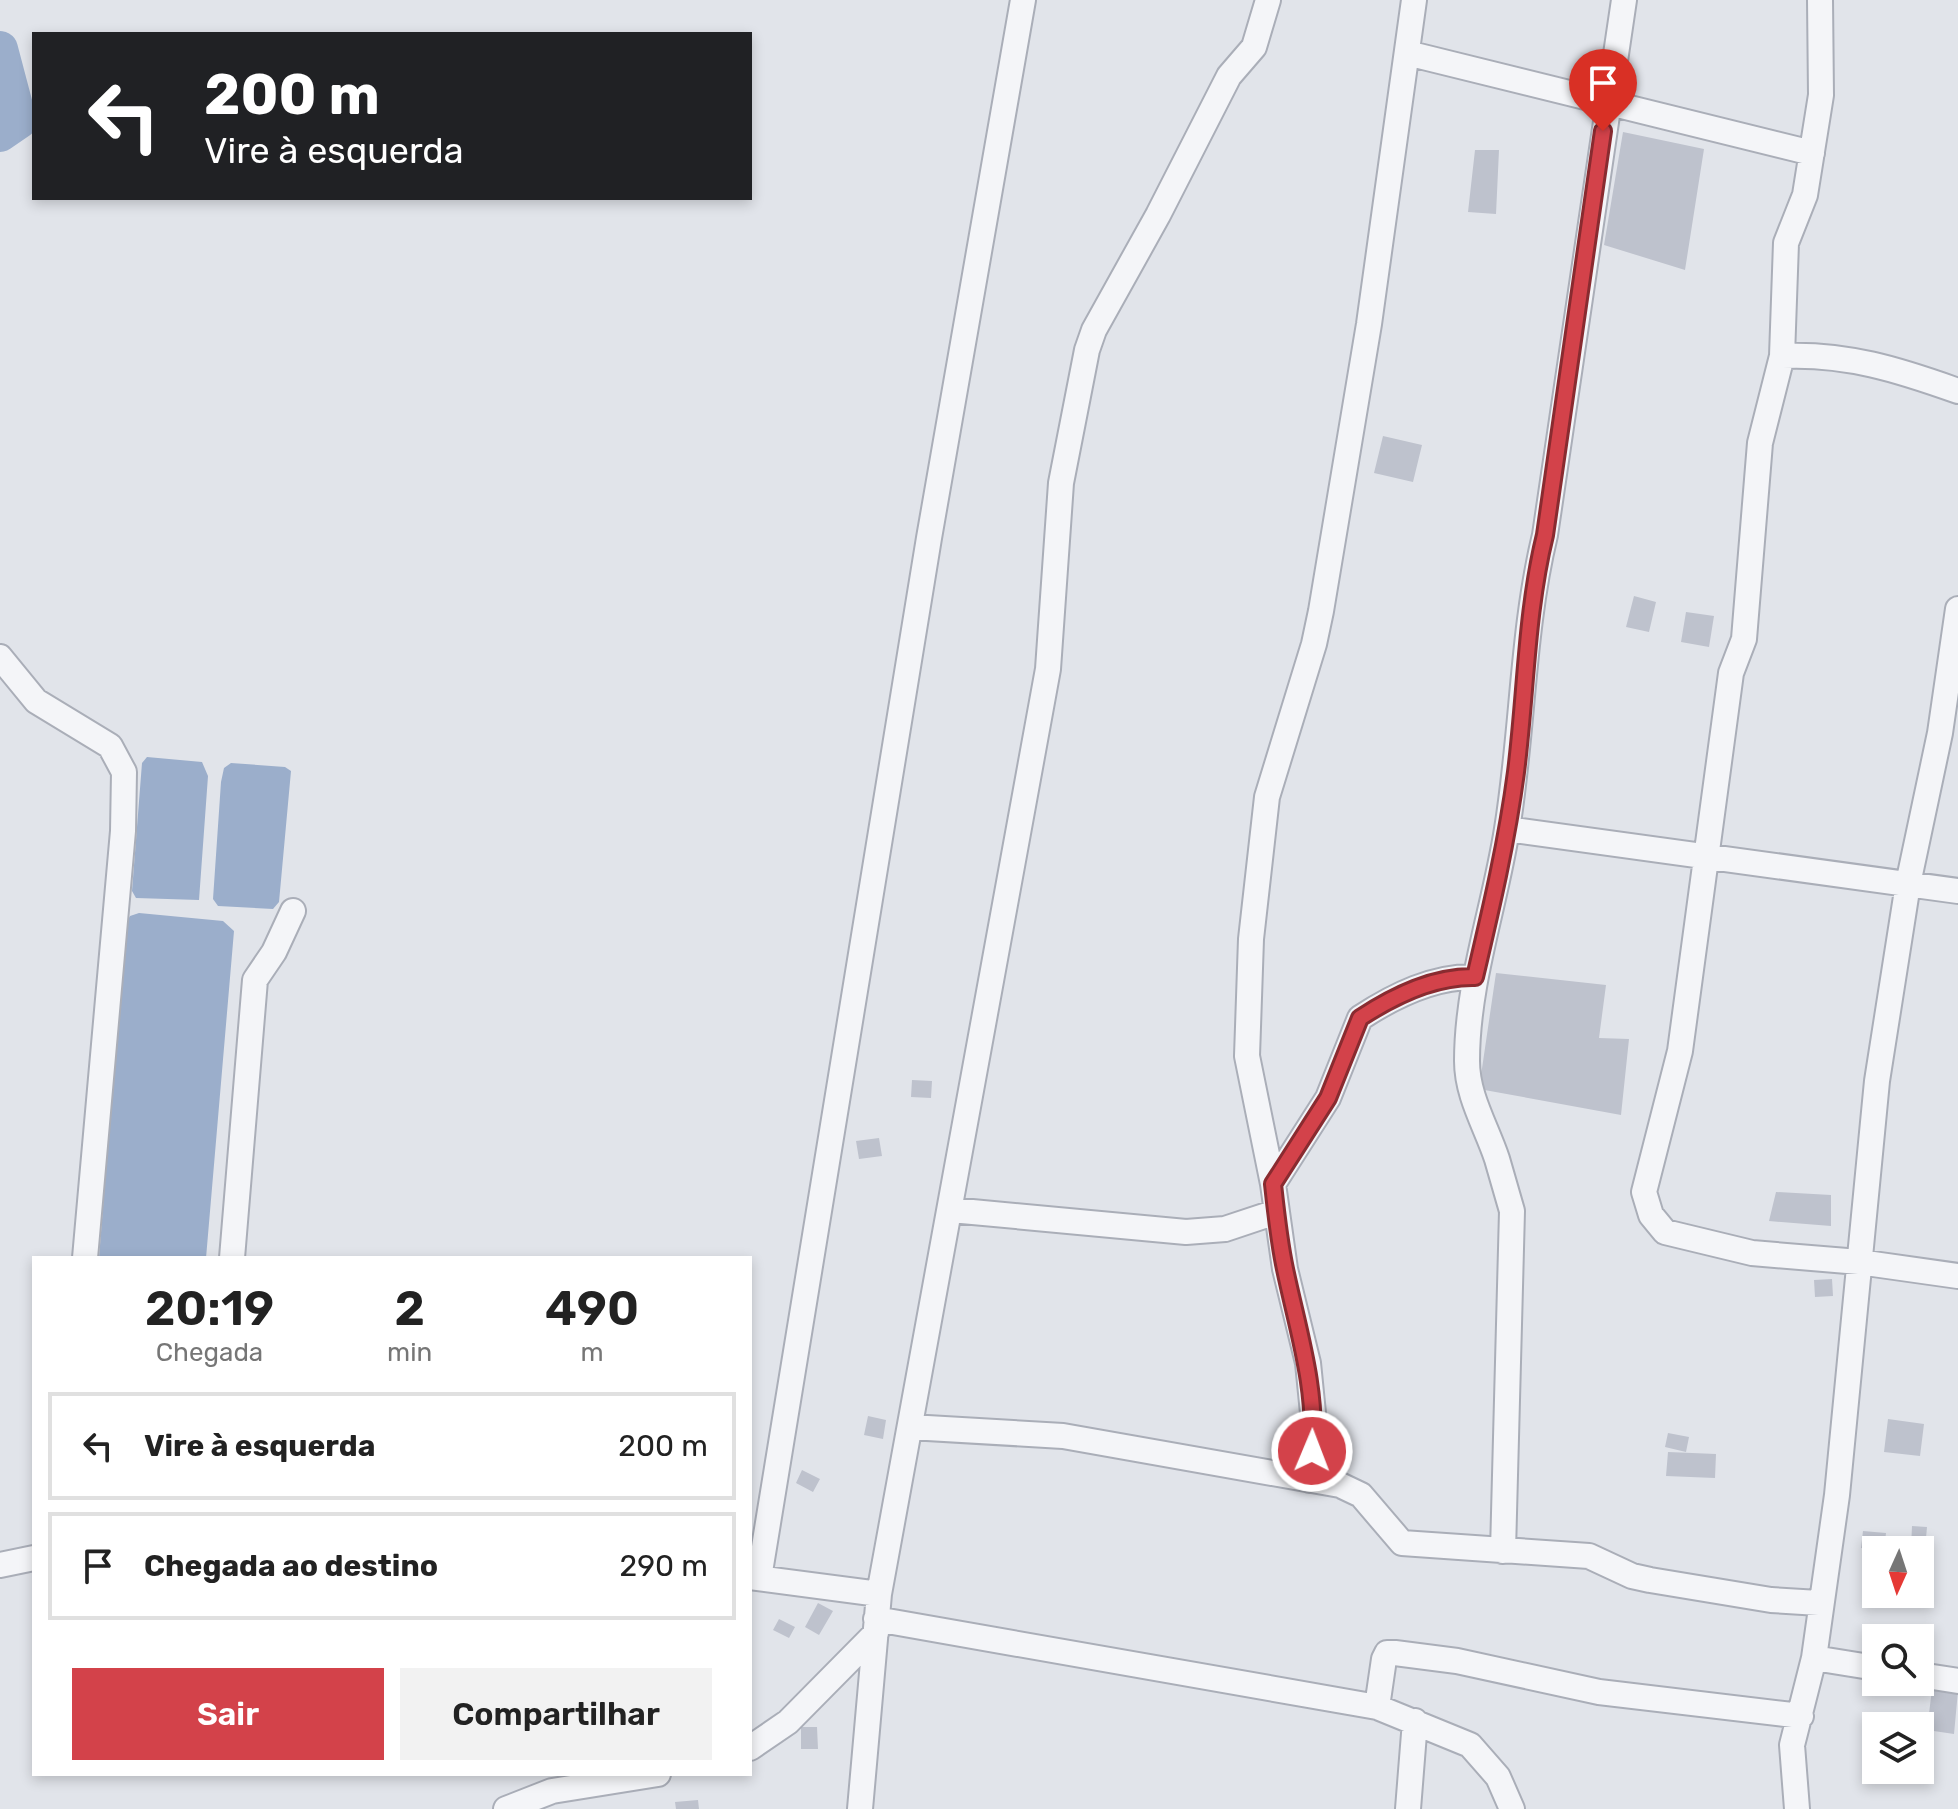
<!DOCTYPE html>
<html lang="pt">
<meta charset="utf-8">
<style>
:root{--surface:#fff;--page:#f2f2f2;--text:#222;--muted:#767676;--line:#e0e0e0;--accent:#d3424a}
body{margin:0;font-family:Rubik,sans-serif;background:var(--page);color:var(--text);height:100vh;display:flex;flex-direction:column;font-size:30px;white-space:nowrap}
*{box-sizing:border-box;margin:0}
p{font-size:26px;color:var(--muted)}
.icon{flex:none;width:44px;height:44px;fill:none;stroke:currentColor;stroke-width:2;stroke-linecap:round;stroke-linejoin:round}
.map{position:relative;flex:1;overflow:hidden}
.panel{position:absolute;left:32px;top:1256px;width:720px;height:520px;display:flex;flex-direction:column;background:var(--surface);border-radius:0px;box-shadow:0 4px 12px #0003}
.panel>*{flex:none}
.banner{position:absolute;left:32px;top:32px;width:720px;height:168px;border-radius:0px;box-shadow:0 4px 12px #0003;background:#202124;color:#fff;overflow:hidden}
.needle{width:52px;rotate:183deg}
.buttons{position:absolute;left:1862px;top:1536px;display:grid;gap:16px}
.buttons a{display:grid;place-items:center;width:72px;height:72px;border-radius:0px;background:var(--surface);box-shadow:0 4px 12px #0003;font-size:40px}
.pin{position:absolute;display:grid;place-items:center;width:68px;height:68px;color:#fff;margin:-82px -34px;border-radius:50% 50% 50% 0;rotate:-45deg;box-shadow:0 0 8px #0007}
.pin .icon{rotate:45deg}
.me{position:absolute;width:88px;margin:-44px;rotate:1deg;stroke-linejoin:round;filter:drop-shadow(0 0 6px #0008)}
.turn{display:flex;align-items:center;gap:28px;height:168px;padding:0 40px;font-size:36px}
.turn .icon{width:104px;height:104px;stroke-width:2.5}
.turn b{display:block;font-size:56px;line-height:68px}
.eta{display:flex;justify-content:space-evenly;align-items:center;height:136px;text-align:center}
.eta b{font-size:48px;font-weight:600;line-height:56px}
.button{display:flex;gap:16px;margin-top:auto;padding:16px 40px}
.button a{flex:1;height:92px;border-radius:0px;background:var(--accent);color:#fff;font-size:32px;font-weight:600;line-height:92px;text-align:center}
.button a+a{background:var(--page);color:var(--text)}
ul{padding:0;list-style:none}
li{display:flex;align-items:center;gap:24px;height:108px;margin:0 16px 12px;padding:0 24px;border:4px solid var(--line);border-radius:0px}
li div{flex:1}
li b{display:block;font-size:30px}
li em{font-style:normal}
.map>svg:first-child{display:block}
.water{fill:#9baecb}
.lines{fill:none;stroke-linecap:round;stroke-linejoin:round}
.river{stroke:#9baecb;stroke-width:36}
.building{fill:#bec2cd}
.minor-casing{stroke:#aaaeb8;stroke-width:28}
.minor{stroke:#f4f5f8;stroke-width:24}
.route-casing{stroke:#892b30;stroke-width:20}
.route{stroke:#d3424a;stroke-width:14}
</style>
<div class="map">
<svg width="1958" height="1809" viewBox="0 0 1958 1809">
<rect width="100%" height="100%" fill="#e1e4ea"/>
<path class="water" d="M147 757 202 762 208 776 199 900 136 898 132 891 142 763Z
M231 763 285 767 291 771 279 902 273 909 218 906 213 899 221 782 224 768Z
M139 913 223 921 234 931 206 1258H99L125 925 130 916Z"/>
<g class="lines">
<path class="river" d="M0 49 19 121 0 134"/>
</g>
<path class="building" d="M1623 132 1704 149 1685 270 1604 245Z
M1475 150H1499L1496 214 1468 212Z
M1383 436 1422 445 1413 482 1374 473Z
M1634 596 1656 602 1649 632 1626 627Z
M1686 612 1714 616 1709 647 1681 642Z
M1496 973 1606 985 1599 1038 1629 1039 1621 1115 1479 1089Z
M912 1080 932 1081 931 1098 911 1097Z
M879 1138 882 1156 859 1159 856 1141Z
M1776 1192 1831 1195V1226L1769 1221Z
M1832 1279 1833 1296 1815 1297 1814 1280Z
M868 1416 886 1420 883 1439 864 1435Z
M1888 1419 1924 1424 1920 1456 1884 1452Z
M1668 1433 1689 1437 1686 1452 1665 1447Z
M1668 1452 1716 1454 1715 1478 1666 1476Z
M802 1470 820 1479 813 1492 796 1483Z
M1912 1526 1927 1527 1925 1549 1911 1548Z
M1863 1531 1886 1533 1884 1550 1861 1548Z
M818 1603 833 1611 819 1635 805 1627Z
M779 1619 795 1627 789 1638 773 1630Z
M1932 1689 1958 1691 1954 1734 1927 1730Z
M801 1727H817L818 1749H801Z
M698 1800 699 1809H676L675 1802Z"/>
<g class="lines">
<g class="minor-casing">
<path id="minor" d="M1820 0 1821 95 1805 195 1786 243 1782 356 1760 443 1744 639 1731 673 1680 1051 1644 1192 1651 1215 1665 1232 1752 1253 1859 1262 1958 1276
M1407 53 1812 153
M1782 356C1846 353 1899 370 1958 391
M0 657 36 701 110 746 124 772 123 831 85 1258
M1507 829 1958 891
M1273 1184 1328 1098 1360 1018C1395 995 1434 976 1475 977
M951 1210 1186 1232 1225 1229 1276 1212
M232 1258 255 980 274 952 293 911
M910 1427 1063 1436 1340 1485 1361 1495 1402 1543 1589 1556 1632 1576 1650 1580 1771 1600 1819 1603
M1310 1480 1314 1423 1308 1363 1285 1269 1273 1184 1247 1056 1251 939 1267 797 1314 644 1321 611 1369 324 1414 0
M1503 1551 1512 1211C1507 1194 1502 1176 1497 1159 1486 1126 1467 1096 1467 1061 1467 982 1495 906 1507 829 1523 731 1522 630 1545 535L1624 0
M0 1565 34 1558
M750 1577 879 1594
M759 1578 929 538 1023 0
M876 1619 1377 1707 1470 1745 1498 1777 1512 1809
M1814 1658 1876 1668
M1920 1675 1958 1681
M1377 1707 1384 1659 1387 1653H1395L1457 1661 1599 1692 1801 1716
M750 1748 788 1722 876 1633
M506 1809 552 1791 658 1774
M860 1809 879 1594 1048 669 1061 483 1087 350 1094 330 1158 215 1229 76 1254 47 1268 0
M1408 1809 1415 1721
M1797 1809 1792 1745 1814 1658 1837 1495 1877 1081 1908 884 1940 733 1958 609"/>
</g>
<use href="#minor" class="minor"/>
</g>
<g class="lines">
<g class="route-casing">
<path id="route" d="M1312 1451C1317 1388 1298 1331 1285 1269 1279 1241 1276 1212 1273 1184L1328 1098 1360 1018C1395 995 1434 976 1475 977 1491 909 1507 841 1516 772 1526 693 1526 612 1545 535L1603 131"/>
</g>
<use href="#route" class="route"/>
</g>
</svg>
<div class="buttons">
<a><svg class="needle" viewBox="-14 -14 28 28"><path d="M0-13l5 13h-10z" fill="#e53935"/><path d="M0 13l5-13h-10z" fill="#767676"/></svg></a>
<a><svg class="icon" aria-label="search" viewBox="0 0 24 24"><circle cx="10" cy="10" r="6"/><path d="M15 15l6 6"/></svg></a>
<a><svg class="icon" aria-label="layers" viewBox="0 0 24 24"><path d="M12 4l9 5-9 5-9-5zM3 14l9 5 9-5"/></svg></a>
</div>
<div class="pin" style="left:1603px;top:131px;background:#d93025"><svg class="icon" aria-label="arrive" viewBox="0 0 24 24"><path d="M6 21V4h12l-3 4 3 4H6"/></svg></div>
<svg class="me" style="left:1312px;top:1451px" viewBox="-20 -20 40 40"><circle r="17" fill="#d3424a" stroke="#fff" stroke-width="3"/><path d="M0-11L8 9 0 5-8 9z" fill="#fff"/></svg>
<div class="banner">
<div class="turn"><svg class="icon" aria-label="left" viewBox="0 0 24 24"><path d="M17 20v-9H6M10 6l-5 5 5 5"/></svg><div><b>200 m</b>Vire à esquerda</div></div>
</div>
<section class="panel">
<div class="eta">
<div><b>20:19</b><p>Chegada</p></div>
<div><b>2</b><p>min</p></div>
<div><b>490</b><p>m</p></div>
</div>
<ul>
<li><svg class="icon" aria-label="left" viewBox="0 0 24 24"><path d="M17 20v-9H6M10 6l-5 5 5 5"/></svg><div><b>Vire à esquerda</b></div><em>200 m</em></li>
<li><svg class="icon" aria-label="arrive" viewBox="0 0 24 24"><path d="M6 21V4h12l-3 4 3 4H6"/></svg><div><b>Chegada ao destino</b></div><em>290 m</em></li>
</ul>
<div class="button"><a>Sair</a><a>Compartilhar</a></div>
</section>
</div>
